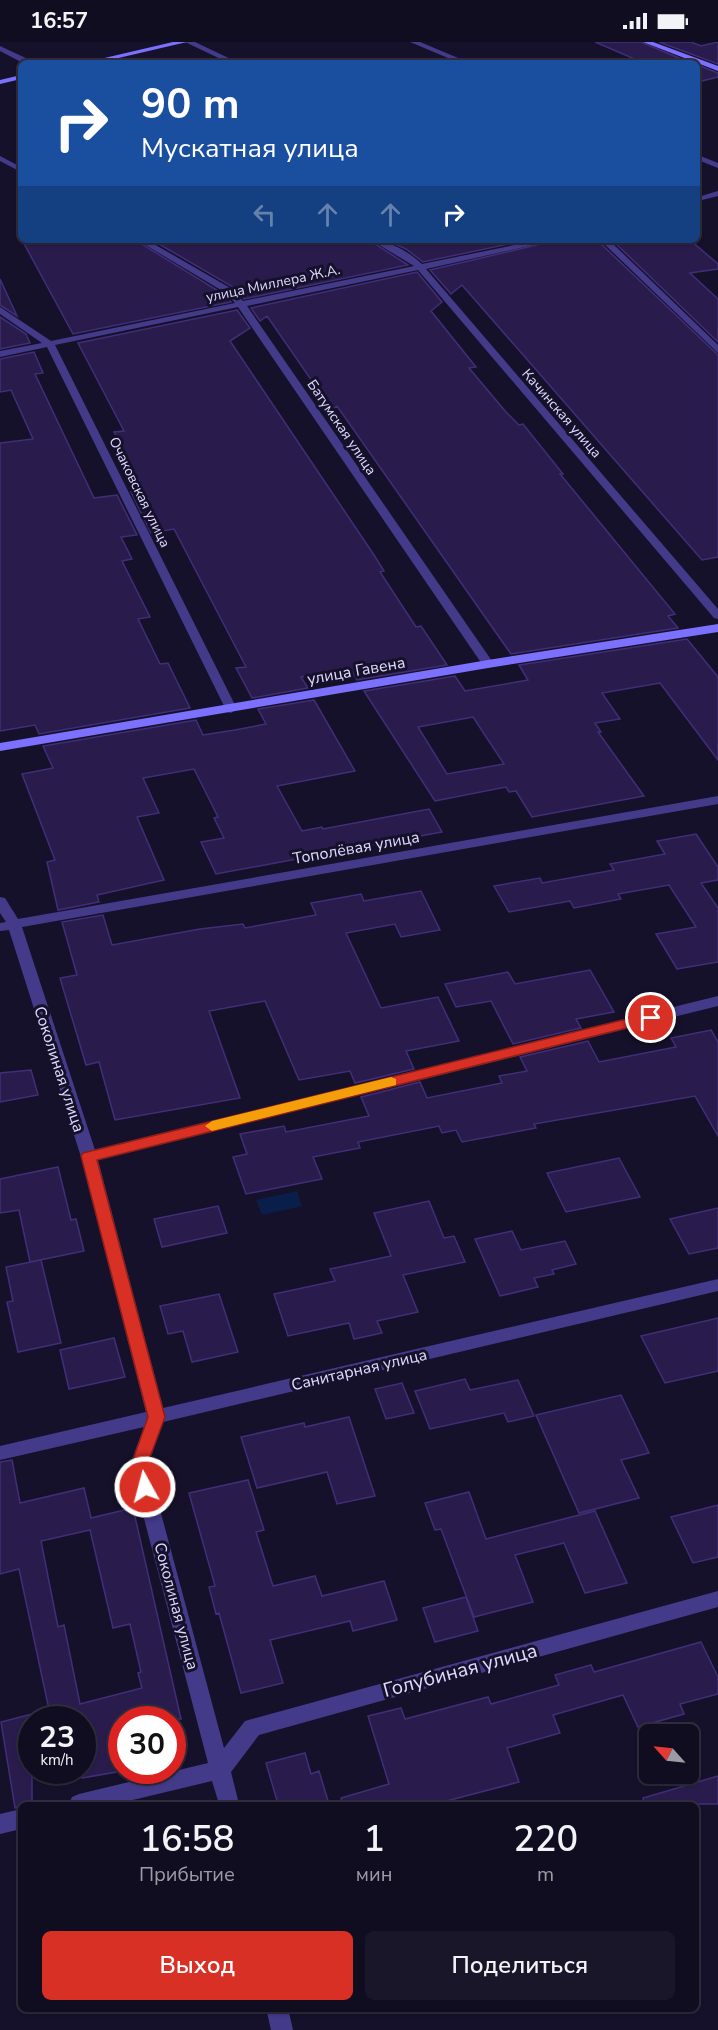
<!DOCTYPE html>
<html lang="ru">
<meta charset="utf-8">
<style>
:root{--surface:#100d20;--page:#191629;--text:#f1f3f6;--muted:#9c9ca5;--line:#302d3e;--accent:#d93025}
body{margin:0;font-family:"Nunito Sans",sans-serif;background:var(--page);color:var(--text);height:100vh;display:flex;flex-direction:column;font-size:22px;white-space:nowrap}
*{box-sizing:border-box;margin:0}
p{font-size:20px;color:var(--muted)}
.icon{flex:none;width:33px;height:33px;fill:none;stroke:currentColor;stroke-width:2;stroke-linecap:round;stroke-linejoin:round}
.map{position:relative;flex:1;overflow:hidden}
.drawer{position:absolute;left:18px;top:1760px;width:681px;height:210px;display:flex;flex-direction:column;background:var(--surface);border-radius:9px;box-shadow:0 2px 4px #0004,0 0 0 2px var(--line)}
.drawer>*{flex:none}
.banner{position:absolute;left:18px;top:18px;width:682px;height:183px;border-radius:9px;box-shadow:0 2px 4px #0004,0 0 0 2px var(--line);background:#1a4fa0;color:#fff;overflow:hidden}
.needle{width:39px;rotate:297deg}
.fabs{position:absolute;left:639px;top:1682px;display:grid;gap:12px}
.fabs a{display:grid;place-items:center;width:60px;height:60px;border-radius:9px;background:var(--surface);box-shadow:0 2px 4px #0004,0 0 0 2px var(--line);font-size:30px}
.speed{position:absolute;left:18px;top:1664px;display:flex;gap:12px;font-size:30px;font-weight:700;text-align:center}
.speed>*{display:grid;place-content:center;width:78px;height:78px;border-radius:50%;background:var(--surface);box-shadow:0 2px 4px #0004,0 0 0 2px var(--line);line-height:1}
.speed small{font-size:15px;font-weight:400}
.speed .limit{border:9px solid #d22;background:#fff;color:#111}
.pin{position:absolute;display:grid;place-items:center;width:51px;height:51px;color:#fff;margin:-26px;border:3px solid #fff;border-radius:50%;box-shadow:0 2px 6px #0007}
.me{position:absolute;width:66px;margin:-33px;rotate:353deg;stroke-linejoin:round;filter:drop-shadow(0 0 4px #0008)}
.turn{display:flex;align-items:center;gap:21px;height:126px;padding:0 24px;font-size:27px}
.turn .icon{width:78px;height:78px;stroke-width:2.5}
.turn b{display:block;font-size:42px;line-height:51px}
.lanes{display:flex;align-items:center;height:57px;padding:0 24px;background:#0003;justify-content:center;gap:30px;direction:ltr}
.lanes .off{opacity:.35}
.eta{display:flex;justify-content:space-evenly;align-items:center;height:102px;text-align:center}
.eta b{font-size:36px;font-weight:600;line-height:42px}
.action{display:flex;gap:12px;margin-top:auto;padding:12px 24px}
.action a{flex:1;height:69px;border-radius:9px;background:var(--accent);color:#fff;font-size:24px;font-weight:600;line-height:69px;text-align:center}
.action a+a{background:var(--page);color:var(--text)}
.status{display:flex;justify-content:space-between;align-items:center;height:42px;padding:0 30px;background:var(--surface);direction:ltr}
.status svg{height:16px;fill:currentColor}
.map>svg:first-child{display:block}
.water{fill:#0a1e4a}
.building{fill:#291c4c;stroke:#412e78;stroke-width:1.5;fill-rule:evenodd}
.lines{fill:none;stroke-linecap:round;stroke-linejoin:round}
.street{fill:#433b8a;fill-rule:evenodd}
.secondary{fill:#7c71ff;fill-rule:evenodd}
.route{fill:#d93025;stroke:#8d1f18;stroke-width:1.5}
.slow{fill:#f59e0b}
.labels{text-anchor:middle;stroke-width:6;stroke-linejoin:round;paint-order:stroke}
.far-street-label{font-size:14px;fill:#e0daff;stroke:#16112b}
.street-label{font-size:16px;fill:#e0daff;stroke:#16112b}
.near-street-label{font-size:20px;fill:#e0daff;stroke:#16112b}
</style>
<div class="status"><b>16:57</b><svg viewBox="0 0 49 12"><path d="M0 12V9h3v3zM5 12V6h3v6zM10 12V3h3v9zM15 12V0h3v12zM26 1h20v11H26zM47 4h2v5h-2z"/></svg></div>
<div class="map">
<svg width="718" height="1988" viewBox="0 0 718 1988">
<rect width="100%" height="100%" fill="#16112b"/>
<path class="water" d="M297 1149 302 1164 262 1173 256 1158Z"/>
<path class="building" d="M595 0H641L691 21H644Z
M659 0H691L701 4 718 0V22Z
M698 23 718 31V35L698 40Z
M22 198H135L225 253 231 260 73 292Z
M152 198H369L408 223 244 257 233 245Z
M386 198H528L423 220 406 207Z
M558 198 598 199 718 313V515L702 518 462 243 451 252 430 228Z
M612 198H690L718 222V227L690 231 718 257V300Z
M417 230 442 260 431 269 476 325 469 326 506 370 519 383 523 382 563 432H560L675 572 668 574 678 586 511 612 337 364 332 368 267 274 260 279 251 266Z
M0 237 17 274 0 263Z
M237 268 250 286 230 299 374 513 384 529 380 530 416 585 421 584 447 623 357 638 350 626 301 635 308 646 252 656 236 626 246 625 174 487 151 491 131 450 144 449 114 390 124 389 78 301Z
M0 275 26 292 30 301 0 307Z
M34 310 43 331 35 332 94 456 117 453 137 493 121 495 132 517 122 519 150 575 138 577 160 622 168 621 190 666 39 692 35 683 0 689V401L33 397 11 348 0 350V317Z
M687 597 718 635V718L660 641 602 651 620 677 595 681 601 690H598L644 754 532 775 516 749 509 750 506 745 435 759 364 649 455 634 465 649 528 638 519 623ZM473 675 504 722 447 732 418 685Z
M314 658 355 729 277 744 302 789 322 785 323 787 429 767 442 790 216 832 201 800 224 796 214 776 218 775 194 727 143 736 159 771 137 775 164 838 97 853 99 860 58 868 47 820 55 818 22 732 53 726 43 704 196 678 203 693 235 688 266 682 258 667Z
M696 792 718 825V838L701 841 718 866V920L677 927 656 892 696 885 669 843 618 852 621 857 574 866 570 859 509 870 494 844 540 836 542 841 614 828 610 822 665 812 657 799Z
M421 849 440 888 401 895 395 882 346 891 381 966 438 955 459 999 406 1009 414 1027 355 1041 350 1029 299 1038 265 959 209 969 240 1056 115 1078 99 1020 86 1023 60 936 77 933 62 880 103 873 112 903 200 887 243 882 245 886 316 873 311 861 361 852 364 859Z
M590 928 614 970 576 977 581 986 513 1002 491 959 456 965 445 942 508 930 515 942Z
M711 988 718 1000V1094L695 1054 534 1082 536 1086 462 1100 456 1088 442 1091 439 1084 358 1100 360 1106 313 1115 322 1137 246 1152 233 1115 247 1112 240 1092 284 1084 286 1090 369 1074 361 1055 420 1040 427 1056 502 1041 499 1034 527 1029 520 1015 588 999 599 1020 676 1005 671 996Z
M31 1028 38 1053 0 1060V1031Z
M619 1116 640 1155 566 1170 547 1131Z
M58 1125 71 1178 76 1177 84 1209 30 1220 19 1168 0 1171V1137Z
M429 1159 444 1196 454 1194 465 1220 403 1233 418 1270 377 1279 382 1291 354 1297 349 1281 288 1294 274 1252 335 1239 330 1227 391 1214 374 1171Z
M218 1164 227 1191 162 1205 154 1177Z
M718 1166V1206L689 1212 670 1177Z
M512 1189 521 1208 565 1199 576 1222 552 1228 554 1232 534 1236 538 1245 500 1254 475 1197Z
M41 1218 61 1301 18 1310 7 1260 13 1259 6 1225Z
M219 1252 238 1310 192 1320 183 1289 168 1292 160 1264Z
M718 1276V1329L665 1341 641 1294Z
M114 1296 125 1335 69 1347 60 1308Z
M465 1337 470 1348 518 1338 534 1374 508 1380 504 1371 430 1387 415 1349Z
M402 1341 414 1371 386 1377 375 1347Z
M621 1353 649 1411 621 1418 639 1456 579 1471 536 1373Z
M349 1375 375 1454 337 1462 327 1430 257 1446 241 1395 304 1381 305 1385Z
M12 1418 20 1461 84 1446 91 1476 133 1466 181 1677H122V1729L82 1736V1677H51L19 1527 0 1532V1420ZM90 1488 113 1586 130 1582 141 1630 138 1631 142 1646 80 1662 64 1583 58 1585 41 1499Z
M248 1438 264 1488 256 1490 273 1544 315 1534 322 1554 384 1539 397 1578 353 1589 350 1579 270 1598 283 1641 241 1651 219 1571 216 1572 209 1545 215 1544 189 1451Z
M469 1450 486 1497 595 1469 627 1541 585 1551 564 1501 515 1513 533 1560 474 1575 441 1487 435 1488 425 1461Z
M718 1463V1515L693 1521 671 1475Z
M466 1555 478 1589 435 1600 423 1566Z
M701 1600 718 1635V1652L680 1662 684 1672 638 1685 623 1653 553 1673 560 1691 507 1706 519 1740 435 1762H342L341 1756 389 1742 368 1674 401 1666 405 1677 488 1655 491 1662 559 1643 555 1633 591 1623 594 1630Z
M32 1672V1762H21L15 1766 1 1680Z
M305 1711 311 1732 319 1729 329 1762H278L266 1721Z
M718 1734V1762H644L643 1756Z"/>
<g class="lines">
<path class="street" d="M185 0H195L239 21H229Z
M410 0H420L470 21H460Z
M0 4 32 19 33 21H23L0 9Z
M698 113 718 121V126L698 118Z
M0 114 21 125V130L0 119Z
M718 149V154L698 159V155Z
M137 198H147L232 247 243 259 414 224 371 198C389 198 409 210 422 222L539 198H556L426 227 718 567V577L714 576 418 228 247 264 494 622 488 626 484 625 238 265 55 303 237 667 231 671 227 670 47 305 0 315V309L42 301 0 272V265L51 299 235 261 226 251Z
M600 198H609L718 303V311Z
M718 754V762L22 885 95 1108 718 954V964L98 1118 163 1366 718 1237V1249L163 1380 148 1423 224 1706 245 1679 252 1677 718 1549V1565L259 1693 231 1730 239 1762H219L212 1739 116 1762H69L72 1755 79 1752 208 1721 130 1423 144 1385 0 1418V1404L146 1370 81 1115 9 888 0 889V881L6 880 0 871V855L5 856 18 877Z
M21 1767V1787L0 1792V1772Z
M266 1966H288L293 1988H271Z"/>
<path class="secondary" d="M173 0H187L97 21H83Z
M643 0H653L718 24V29Z
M21 33V37L0 42V38Z
M718 582V590L488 626 0 709V701L488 618Z"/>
</g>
<path class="route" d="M651 971 657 976 655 979 97 1118 165 1375 147 1423 153 1445 151 1450H139L131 1423 148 1375 81 1114 83 1111Z"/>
<path class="slow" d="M391 1035 396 1037V1043L212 1089 205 1084 212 1079Z"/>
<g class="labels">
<g class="far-street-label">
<text transform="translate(273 241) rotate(-12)" y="5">улица Миллера Ж.А.</text>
<text transform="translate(562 371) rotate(49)" y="5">Качинская улица</text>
<text transform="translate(342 385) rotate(56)" y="5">Батумская улица</text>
<text transform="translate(140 450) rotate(64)" y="5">Очаковская улица</text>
</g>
<g class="street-label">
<text transform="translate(356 628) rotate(-10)" y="6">улица Гавена</text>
<text transform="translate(356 805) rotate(-10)" y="6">Тополёвая улица</text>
<text transform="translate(60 1027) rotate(72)" y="6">Соколиная улица</text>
<text transform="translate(359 1327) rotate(-13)" y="6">Санитарная улица</text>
<text transform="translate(177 1564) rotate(75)" y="6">Соколиная улица</text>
</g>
<g class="near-street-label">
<text transform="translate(460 1628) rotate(-15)" y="7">Голубиная улица</text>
</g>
</g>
</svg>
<div class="fabs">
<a><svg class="needle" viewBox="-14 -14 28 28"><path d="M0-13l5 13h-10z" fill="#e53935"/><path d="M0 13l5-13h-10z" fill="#9c9ca5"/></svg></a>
</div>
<div class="speed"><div>23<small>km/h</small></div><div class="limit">30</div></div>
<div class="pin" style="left:651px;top:976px;background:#d93025"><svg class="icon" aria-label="arrive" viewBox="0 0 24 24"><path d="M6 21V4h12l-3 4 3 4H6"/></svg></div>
<svg class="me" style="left:145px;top:1445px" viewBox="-20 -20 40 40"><circle r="17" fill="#d93025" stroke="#fff" stroke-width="3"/><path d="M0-11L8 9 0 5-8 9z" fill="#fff"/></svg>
<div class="banner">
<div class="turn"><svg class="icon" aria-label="right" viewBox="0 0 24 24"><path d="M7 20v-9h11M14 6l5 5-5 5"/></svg><div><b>90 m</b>Мускатная улица</div></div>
<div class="lanes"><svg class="icon off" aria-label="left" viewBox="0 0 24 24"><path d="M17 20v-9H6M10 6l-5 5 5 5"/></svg><svg class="icon off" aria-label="ahead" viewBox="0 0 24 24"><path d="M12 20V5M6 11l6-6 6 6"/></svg><svg class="icon off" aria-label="ahead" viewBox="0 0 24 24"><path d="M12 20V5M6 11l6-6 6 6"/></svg><svg class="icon" aria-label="right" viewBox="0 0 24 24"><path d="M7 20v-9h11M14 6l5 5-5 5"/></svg></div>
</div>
<section class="drawer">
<div class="eta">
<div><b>16:58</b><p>Прибытие</p></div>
<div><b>1</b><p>мин</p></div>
<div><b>220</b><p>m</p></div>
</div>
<div class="action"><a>Выход</a><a>Поделиться</a></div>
</section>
</div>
